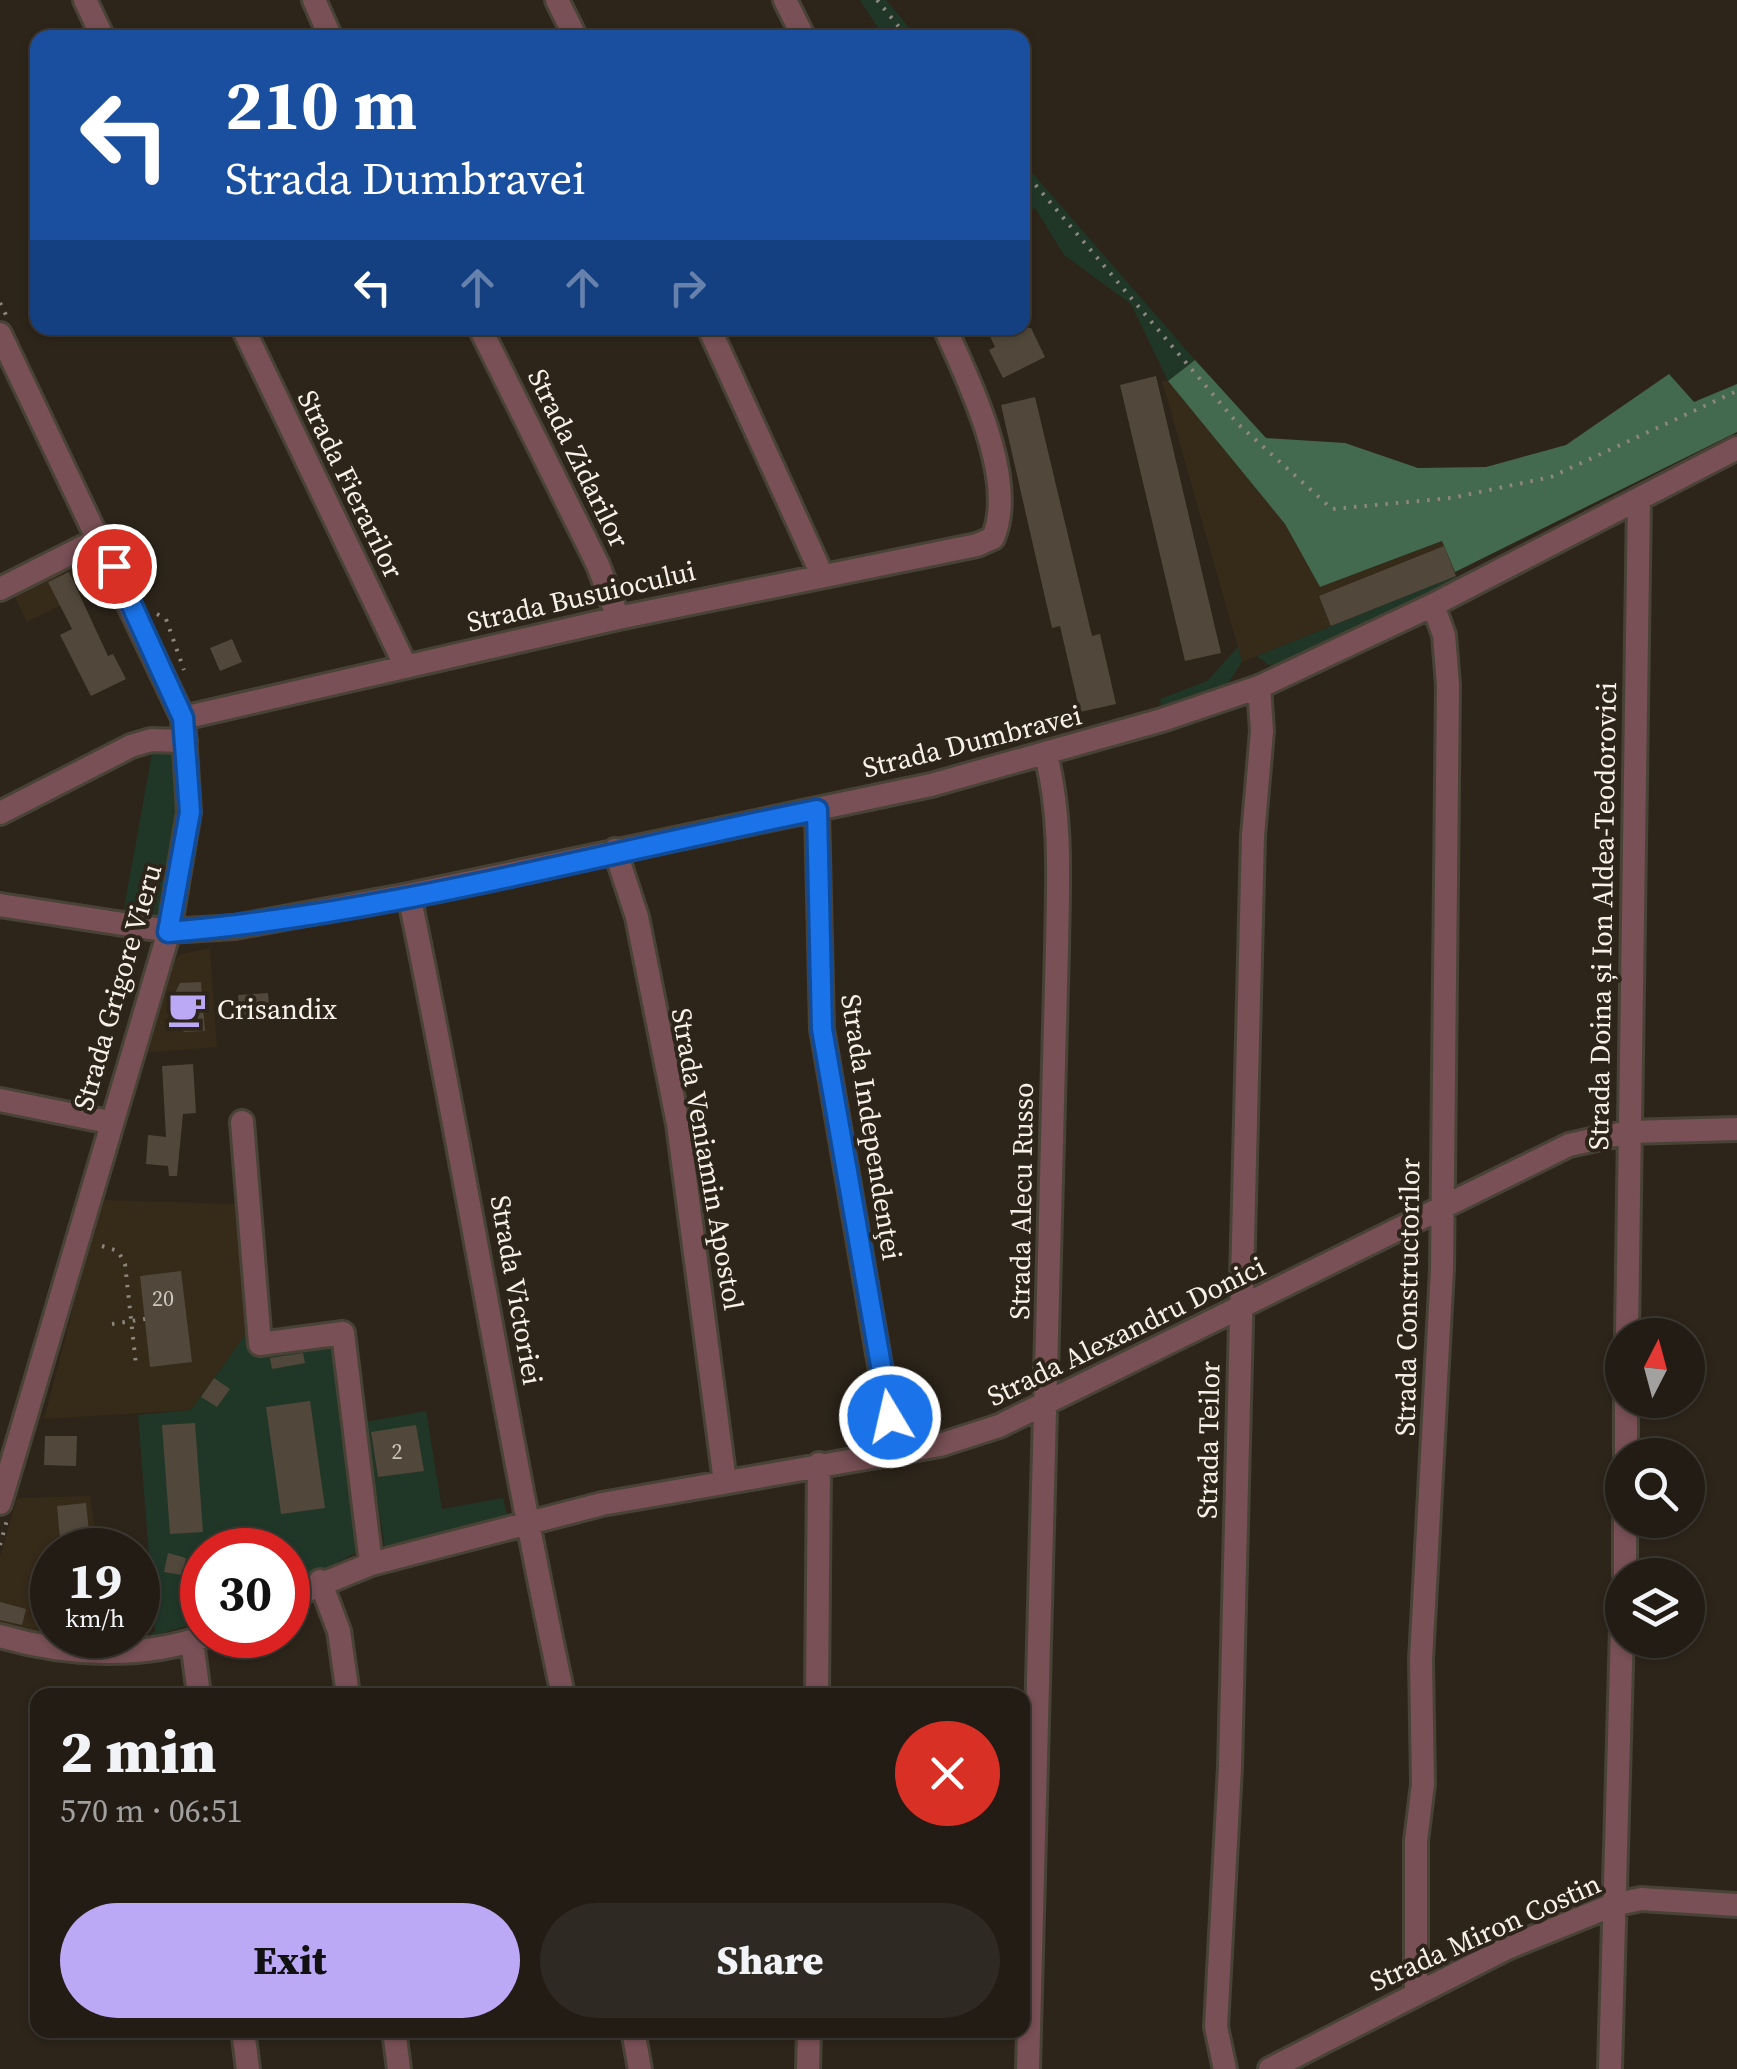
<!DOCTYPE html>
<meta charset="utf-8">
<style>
:root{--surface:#221c14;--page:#2e2922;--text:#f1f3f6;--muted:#a2a1a0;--line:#3f3a34;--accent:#bca9f5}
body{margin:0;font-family:"Source Serif 4",serif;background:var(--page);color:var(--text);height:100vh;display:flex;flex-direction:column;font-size:38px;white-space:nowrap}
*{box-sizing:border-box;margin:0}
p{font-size:32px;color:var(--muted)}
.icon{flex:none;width:55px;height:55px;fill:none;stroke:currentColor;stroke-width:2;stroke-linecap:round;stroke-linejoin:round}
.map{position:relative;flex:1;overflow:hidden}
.drawer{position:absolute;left:30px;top:1688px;width:1000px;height:350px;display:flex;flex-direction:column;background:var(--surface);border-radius:20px;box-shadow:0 2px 8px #0004,0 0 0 2px var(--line)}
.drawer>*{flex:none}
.top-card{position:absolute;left:30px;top:30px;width:1000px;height:305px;border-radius:20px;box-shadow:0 2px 8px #0004,0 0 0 2px var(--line);background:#1a4fa0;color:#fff;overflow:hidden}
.needle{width:65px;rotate:6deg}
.controls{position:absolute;left:1605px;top:1318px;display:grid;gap:20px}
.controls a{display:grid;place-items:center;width:100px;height:100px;border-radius:50%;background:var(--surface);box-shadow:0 2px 8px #0004,0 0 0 2px var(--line);font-size:50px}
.speed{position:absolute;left:30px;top:1528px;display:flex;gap:20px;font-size:50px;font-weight:700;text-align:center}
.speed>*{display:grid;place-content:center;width:130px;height:130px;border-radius:50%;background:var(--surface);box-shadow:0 2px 8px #0004,0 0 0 2px var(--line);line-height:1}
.speed small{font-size:25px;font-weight:400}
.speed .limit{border:15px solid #d22;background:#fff;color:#111}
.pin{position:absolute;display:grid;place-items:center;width:85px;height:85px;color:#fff;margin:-42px;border:5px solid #fff;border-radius:50%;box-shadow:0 2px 10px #0007}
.me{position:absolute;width:110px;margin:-55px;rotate:351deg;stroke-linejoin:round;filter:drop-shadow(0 0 8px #0008)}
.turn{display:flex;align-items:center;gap:35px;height:210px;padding:0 30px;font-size:45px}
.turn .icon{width:130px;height:130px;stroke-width:2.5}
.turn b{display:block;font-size:70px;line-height:85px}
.lanes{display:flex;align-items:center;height:95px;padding:0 30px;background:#0003;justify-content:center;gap:50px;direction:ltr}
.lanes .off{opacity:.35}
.round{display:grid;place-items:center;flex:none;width:105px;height:105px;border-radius:52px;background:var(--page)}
.headline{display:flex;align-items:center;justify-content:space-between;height:170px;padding:0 30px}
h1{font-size:60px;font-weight:800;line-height:75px}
.action{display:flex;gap:20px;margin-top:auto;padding:20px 30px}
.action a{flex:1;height:115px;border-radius:60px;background:var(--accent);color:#111;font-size:40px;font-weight:800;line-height:115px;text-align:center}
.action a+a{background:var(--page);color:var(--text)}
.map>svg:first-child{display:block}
.built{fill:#362a19}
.green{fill:#203728;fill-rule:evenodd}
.forest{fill:#43694f}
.building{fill:#51483b}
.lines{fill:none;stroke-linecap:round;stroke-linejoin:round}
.street-casing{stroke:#494237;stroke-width:28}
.path{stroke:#8e877e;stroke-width:4;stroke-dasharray:2.5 8;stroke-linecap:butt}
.street{stroke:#785055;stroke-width:22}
.route-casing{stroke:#114b97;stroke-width:25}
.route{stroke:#1a73e8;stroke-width:18}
.labels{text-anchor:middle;stroke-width:8;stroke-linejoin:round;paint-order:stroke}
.number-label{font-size:22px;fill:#cec7be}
.street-label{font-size:28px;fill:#f7f1ea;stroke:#2d251a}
.poi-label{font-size:28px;fill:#f7f1ea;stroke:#2d251a;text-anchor:start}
</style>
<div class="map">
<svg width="1737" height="2069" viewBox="0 0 1737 2069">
<rect width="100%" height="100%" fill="#2d251a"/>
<path class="built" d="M1162 381H1168L1285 524 1320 587 1443 541 1456 576 1242 662Z
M80 564 88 565 99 587 27 622 14 596Z
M210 948 217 1047 140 1053 166 966 181 954Z
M101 1200 238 1204 248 1331 191 1410 44 1419Z
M90 1496 98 1550H52V1632L0 1625V1557L17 1498Z"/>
<path class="green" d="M860 0H886L917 37H884Z
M1022 161 1195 360 1168 381 1131 304 1064 255 1035 208 1023 214Z
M1456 576 1460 583 1289 662 1269 665 1257 656Z
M1238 647 1242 662 1224 689 1162 710 1160 699 1207 681Z
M176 751C182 822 181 856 158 923L123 914 152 753Z
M248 1331 250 1355 336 1340 361 1550 288 1588V1550H202V1621L147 1638 155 1631 138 1415 191 1410Z
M426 1411 442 1509 503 1498 509 1523 386 1554 365 1422ZM416 1426 423 1470 378 1477 371 1433Z"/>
<path class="forest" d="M1195 360 1266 438 1345 443 1418 468 1486 467 1566 445 1669 374 1694 402 1737 384V432L1455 572 1442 541 1320 587 1285 524 1168 381Z"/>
<path class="building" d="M986 328H1031L1045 357 1003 378 989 350 995 347Z
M1156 376 1221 653 1185 661 1120 385Z
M1035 397 1092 636 1100 634 1116 704 1080 712 1060 626 1052 628 1001 405Z
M1444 546 1456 576 1331 626 1319 596Z
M69 572 108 656 113 654 126 679 91 696 60 635 72 629 48 582Z
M232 639 242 662 220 671 210 648Z
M201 982 205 1031 184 1032 173 1019 171 1001 180 983Z
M268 993 270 1018 240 1021 238 995Z
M193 1064 196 1113 183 1114 177 1176H169L168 1166 146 1164 148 1135 166 1137 162 1066Z
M181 1271 192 1362 150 1367 140 1276Z
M303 1353 305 1363 272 1369 270 1358Z
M214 1378 230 1389 217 1407 201 1397Z
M310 1401 325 1508 281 1514 266 1407Z
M195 1423 203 1532 170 1534 162 1425Z
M416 1425 424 1471 378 1477 371 1432Z
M45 1436H77L76 1466 44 1465Z
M86 1503 91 1550H61L57 1506Z
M168 1553 186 1558 182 1575 164 1572Z
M0 1602 26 1609 22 1625 0 1620Z"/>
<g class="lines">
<g class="street-casing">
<path id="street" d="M85 0 103 38
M314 0 331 38
M557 0 576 38
M785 0 804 38
M243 328 406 667
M480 328 598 565 618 618
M709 328 822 575
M0 334 183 718 189 812 169 931 0 1503
M0 589 101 538
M183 718 618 618 977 545 993 538C1018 480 969 382 945 328
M817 810 822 1029 895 1452
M0 813 131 746 151 740 185 741
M615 850 637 917 678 1124 725 1482
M409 895C465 1161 506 1429 563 1695
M0 905 169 931 235 927 409 895 931 785 1162 720 1259 687 1433 605 1737 448
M0 1100 109 1122
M242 1122 260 1344 343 1333 371 1564
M1627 1335 1639 499
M1626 1455V1400
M1625 1575V1520
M320 1581 339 1631 348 1695
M288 1598 371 1564 602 1504 940 1445 999 1426 1569 1145 1628 1132 1737 1129
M0 1636C64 1655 145 1660 208 1635
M192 1641 199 1695
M817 1695 819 1464
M1416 1993V1841L1423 1784 1421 1660 1442 1270 1448 685 1444 635 1433 605
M243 2030 248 2069
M394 2030 399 2069
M633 2030 640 2069
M808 2069 809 2030
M1028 2069 1057 947C1058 883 1062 818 1046 755
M1225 2069 1216 2027 1230 1767 1253 836 1262 731 1259 687
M1270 2069 1507 1948 1613 1905 1641 1899 1737 1905
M1610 2069 1622 1628"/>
</g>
<path class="path" d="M877 0 908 38
M1022 169 1238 424 1332 509 1451 498 1551 477 1737 391
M0 303 7 317
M157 614 166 619 184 670
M102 1246 118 1251 125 1264 136 1365
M112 1324 145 1319
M0 1545 7 1520"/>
<use href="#street" class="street"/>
</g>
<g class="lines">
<g class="route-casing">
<path id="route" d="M114 566 183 718 190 812 168 932C382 915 606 852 817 810L822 1029 890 1417"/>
</g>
<use href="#route" class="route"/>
</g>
<defs>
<g id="cafe-bare" transform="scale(3)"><path d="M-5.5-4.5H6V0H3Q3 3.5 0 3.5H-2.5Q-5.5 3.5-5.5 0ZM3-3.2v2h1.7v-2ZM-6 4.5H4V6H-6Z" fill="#bca9f5" stroke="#2d251a" stroke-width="2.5" paint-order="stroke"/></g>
</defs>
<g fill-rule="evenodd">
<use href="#cafe-bare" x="187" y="1009"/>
</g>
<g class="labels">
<g class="number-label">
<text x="163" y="1306">20</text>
<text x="397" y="1459">2</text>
</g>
<g class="street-label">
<text transform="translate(579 458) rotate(64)" y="10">Strada Zidarilor</text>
<text transform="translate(351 484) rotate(64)" y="10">Strada Fierarilor</text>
<text transform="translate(581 596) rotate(-13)" y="10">Strada Busuiocului</text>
<text transform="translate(972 741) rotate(-14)" y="10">Strada Dumbravei</text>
<text transform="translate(1602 916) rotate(-89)" y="10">Strada Doina și Ion Aldea-Teodorovici</text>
<text transform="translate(117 987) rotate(-74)" y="10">Strada Grigore Vieru</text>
<text transform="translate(872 1127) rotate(81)" y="10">Strada Independenţei</text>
<text transform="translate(708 1159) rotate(80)" y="10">Strada Veniamin Apostol</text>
<text transform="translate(1021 1201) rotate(-89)" y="10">Strada Alecu Russo</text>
<text transform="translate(517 1290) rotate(80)" y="10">Strada Victoriei</text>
<text transform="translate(1407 1297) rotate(-89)" y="10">Strada Constructorilor</text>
<text transform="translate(1126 1331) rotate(-26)" y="10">Strada Alexandru Donici</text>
<text transform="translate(1208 1440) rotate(-89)" y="10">Strada Teilor</text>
<text transform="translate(1485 1932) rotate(-24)" y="10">Strada Miron Costin</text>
</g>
<g class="poi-label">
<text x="217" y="1019">Crisandix</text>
</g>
</g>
</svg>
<div class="controls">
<a><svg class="needle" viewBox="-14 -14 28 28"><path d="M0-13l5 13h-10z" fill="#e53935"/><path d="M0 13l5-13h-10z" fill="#a2a1a0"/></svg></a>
<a><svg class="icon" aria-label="search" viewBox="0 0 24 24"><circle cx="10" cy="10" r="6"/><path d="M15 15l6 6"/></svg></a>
<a><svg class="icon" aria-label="layers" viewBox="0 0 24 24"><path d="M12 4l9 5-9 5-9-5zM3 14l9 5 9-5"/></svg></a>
</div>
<div class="speed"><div>19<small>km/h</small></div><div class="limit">30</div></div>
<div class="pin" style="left:114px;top:566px;background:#d93025"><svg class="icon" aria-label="arrive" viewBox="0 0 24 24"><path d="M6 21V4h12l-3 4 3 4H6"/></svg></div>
<svg class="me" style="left:890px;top:1417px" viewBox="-20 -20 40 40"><circle r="17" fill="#1a73e8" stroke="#fff" stroke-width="3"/><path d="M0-11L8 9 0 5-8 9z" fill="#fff"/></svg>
<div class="top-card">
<div class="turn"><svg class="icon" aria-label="left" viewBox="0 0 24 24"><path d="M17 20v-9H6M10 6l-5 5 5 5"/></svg><div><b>210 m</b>Strada Dumbravei</div></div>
<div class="lanes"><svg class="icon" aria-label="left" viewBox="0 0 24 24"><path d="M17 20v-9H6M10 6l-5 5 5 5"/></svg><svg class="icon off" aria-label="ahead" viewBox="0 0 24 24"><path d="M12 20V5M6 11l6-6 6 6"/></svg><svg class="icon off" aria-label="ahead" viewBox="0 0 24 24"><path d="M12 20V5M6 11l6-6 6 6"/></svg><svg class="icon off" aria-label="right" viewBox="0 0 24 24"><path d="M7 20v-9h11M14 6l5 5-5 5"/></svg></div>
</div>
<section class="drawer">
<div class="headline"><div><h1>2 min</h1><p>570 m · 06:51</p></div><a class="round" style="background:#d93025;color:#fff"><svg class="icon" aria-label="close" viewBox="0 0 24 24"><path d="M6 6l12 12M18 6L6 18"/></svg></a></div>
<div class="action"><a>Exit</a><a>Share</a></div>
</section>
</div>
